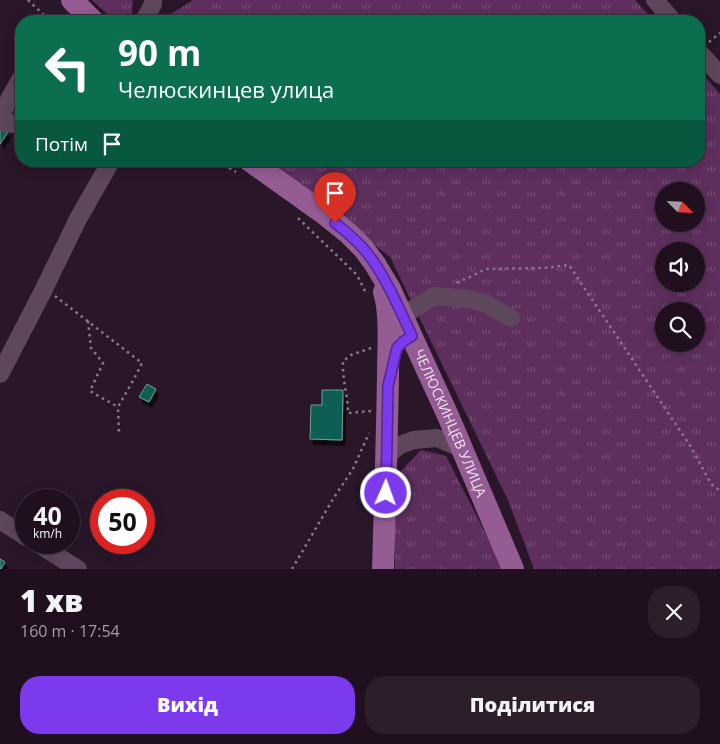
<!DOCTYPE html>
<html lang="uk">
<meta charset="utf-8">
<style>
:root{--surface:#20101f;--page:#2d1e2c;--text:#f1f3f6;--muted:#a29da4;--line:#3d303d;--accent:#7c3aed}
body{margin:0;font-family:"Open Sans",sans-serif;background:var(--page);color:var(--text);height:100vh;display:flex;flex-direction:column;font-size:19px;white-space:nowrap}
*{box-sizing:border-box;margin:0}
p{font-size:16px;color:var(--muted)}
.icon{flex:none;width:28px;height:28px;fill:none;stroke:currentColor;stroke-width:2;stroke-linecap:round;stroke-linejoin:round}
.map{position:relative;height:569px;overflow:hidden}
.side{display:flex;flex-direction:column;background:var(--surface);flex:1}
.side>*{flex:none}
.top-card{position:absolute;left:15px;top:15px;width:690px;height:152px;border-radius:20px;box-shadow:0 2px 12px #0003,0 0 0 1px var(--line);background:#0b6e4f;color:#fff;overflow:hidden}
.needle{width:32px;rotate:114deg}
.buttons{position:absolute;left:655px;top:182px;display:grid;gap:10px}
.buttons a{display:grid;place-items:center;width:50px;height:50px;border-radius:50%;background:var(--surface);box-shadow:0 2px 12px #0003,0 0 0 1px var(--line);font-size:25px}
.speed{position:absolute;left:15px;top:489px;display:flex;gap:10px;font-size:25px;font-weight:700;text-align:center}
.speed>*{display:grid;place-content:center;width:65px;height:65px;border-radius:50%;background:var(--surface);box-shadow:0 2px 12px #0003,0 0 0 1px var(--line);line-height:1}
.speed small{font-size:12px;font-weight:400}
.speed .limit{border:8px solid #d22;background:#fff;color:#111}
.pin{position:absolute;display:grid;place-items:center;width:42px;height:42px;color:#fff;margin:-51px -21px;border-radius:50% 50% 50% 0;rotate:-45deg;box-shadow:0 0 5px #0007}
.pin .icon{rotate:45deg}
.me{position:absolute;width:55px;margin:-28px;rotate:2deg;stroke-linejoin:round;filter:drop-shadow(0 0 4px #0008)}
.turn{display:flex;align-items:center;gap:18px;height:105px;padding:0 20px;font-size:22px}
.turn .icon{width:65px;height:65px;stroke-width:2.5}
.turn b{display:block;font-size:35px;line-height:42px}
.then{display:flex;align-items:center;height:48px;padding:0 20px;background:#0003;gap:10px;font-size:19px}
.round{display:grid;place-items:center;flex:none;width:52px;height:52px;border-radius:20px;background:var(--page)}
.headline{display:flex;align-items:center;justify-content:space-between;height:85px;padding:0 20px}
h1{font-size:30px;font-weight:800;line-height:38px}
.cta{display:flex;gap:10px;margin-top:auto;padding:10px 20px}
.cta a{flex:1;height:58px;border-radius:20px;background:var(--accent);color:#fff;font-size:20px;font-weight:800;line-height:58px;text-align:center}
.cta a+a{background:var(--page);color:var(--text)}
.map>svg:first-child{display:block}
.grass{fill:url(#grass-tufts);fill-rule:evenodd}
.building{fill:#085e52;stroke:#759d94;filter:url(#shadow)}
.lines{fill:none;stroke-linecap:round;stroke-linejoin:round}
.path{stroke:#8a7989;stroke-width:2.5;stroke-dasharray:2.5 4;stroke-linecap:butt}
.minor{stroke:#5e475d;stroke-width:18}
.major{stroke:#955c93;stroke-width:22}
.route-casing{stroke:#51269a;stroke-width:12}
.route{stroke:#7c3aed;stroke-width:9}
.labels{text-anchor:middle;stroke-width:4;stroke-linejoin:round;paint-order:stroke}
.street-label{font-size:14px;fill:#f0e1ee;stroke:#0d060d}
</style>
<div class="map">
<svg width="720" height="569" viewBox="0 0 720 569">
<defs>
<pattern id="grass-tufts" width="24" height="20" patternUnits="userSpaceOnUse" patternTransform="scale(1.25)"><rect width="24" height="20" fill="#5e2f5d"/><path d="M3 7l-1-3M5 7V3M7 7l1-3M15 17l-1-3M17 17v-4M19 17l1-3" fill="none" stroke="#754d75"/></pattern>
<filter id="shadow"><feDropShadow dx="3" dy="5.5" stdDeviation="0" flood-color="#0009"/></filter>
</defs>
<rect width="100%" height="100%" fill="#2a1629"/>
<path class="grass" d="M92 0H133L131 21H115Z
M193 0H635L654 21H160Z
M699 70 720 94V569H534L508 500 390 257 266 161H699ZM664 191H696V224H664ZM664 251H696V284H664ZM664 311H696V344H664Z
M421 450 446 456 491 544 501 569H395L394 509 401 471Z"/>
<path class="building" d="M0 127 8 132 0 144Z
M147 384 156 389 149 402 139 397Z
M322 390H343L342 440 310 439 311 405H322Z
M0 559 5 562 1 569H0Z"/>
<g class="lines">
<path class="path" d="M28 0 50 21
M709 42 720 33
M218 161 236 172
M298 218 357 275 366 293
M457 283 486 269 544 268 569 265 691 447 711 484 720 491
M55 296 142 363 135 377 118 407 119 434
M88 321 91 348 103 363 90 391 118 407
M371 348 351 355 343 361C342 379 348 396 348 413L371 411
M292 569 333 499 353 469 369 433"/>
<path class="minor" d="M655 0 673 21
M144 21 153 4V0
M699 52 720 75
M16 124 5 123 2 115 6 105 21 78
M402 316 434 296 469 299 487 304 511 318
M0 374 42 293 78 219 111 161
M387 455 400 445 414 440 437 438 463 449
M0 520 26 537
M35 542 78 569"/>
<g class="major">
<path d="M72 0 93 21"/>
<path id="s1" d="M250 161 323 213 348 233 363 248 375 264 390 289 449 418 513 569"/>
<path d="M383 569C385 504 387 440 388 375 388 352 391 313 384 292"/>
</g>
</g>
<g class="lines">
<g class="route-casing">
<path id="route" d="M335 223C345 231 354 238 362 247 383 270 399 308 412 336L404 341 397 348 388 386 386 493"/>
</g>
<use href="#route" class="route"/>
</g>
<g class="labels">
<g class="street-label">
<text dy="5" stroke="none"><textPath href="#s1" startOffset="339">ЧЕЛЮСКИНЦЕВ УЛИЦА</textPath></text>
</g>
</g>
</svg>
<div class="buttons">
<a><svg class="needle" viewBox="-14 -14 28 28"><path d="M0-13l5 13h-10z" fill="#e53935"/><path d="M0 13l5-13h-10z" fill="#a29da4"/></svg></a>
<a><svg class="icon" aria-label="sound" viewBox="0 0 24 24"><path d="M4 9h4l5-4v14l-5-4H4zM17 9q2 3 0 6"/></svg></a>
<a><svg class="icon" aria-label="search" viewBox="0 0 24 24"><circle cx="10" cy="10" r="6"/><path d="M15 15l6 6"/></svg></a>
</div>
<div class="speed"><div>40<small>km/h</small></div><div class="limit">50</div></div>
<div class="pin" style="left:335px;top:223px;background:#d93025"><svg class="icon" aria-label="arrive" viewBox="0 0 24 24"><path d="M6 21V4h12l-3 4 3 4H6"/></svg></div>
<svg class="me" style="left:386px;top:493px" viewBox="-20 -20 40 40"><circle r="17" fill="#7c3aed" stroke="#fff" stroke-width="3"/><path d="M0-11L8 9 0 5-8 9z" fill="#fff"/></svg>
<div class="top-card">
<div class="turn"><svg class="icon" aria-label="left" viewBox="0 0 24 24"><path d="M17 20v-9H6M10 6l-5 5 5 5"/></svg><div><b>90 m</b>Челюскинцев улица</div></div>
<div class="then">Потім<svg class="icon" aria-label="arrive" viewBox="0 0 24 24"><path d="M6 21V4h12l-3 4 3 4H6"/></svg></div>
</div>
</div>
<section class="side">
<div class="headline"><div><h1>1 хв</h1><p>160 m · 17:54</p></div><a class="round"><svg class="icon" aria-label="close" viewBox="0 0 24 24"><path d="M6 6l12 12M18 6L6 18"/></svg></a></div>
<div class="cta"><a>Вихід</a><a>Поділитися</a></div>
</section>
